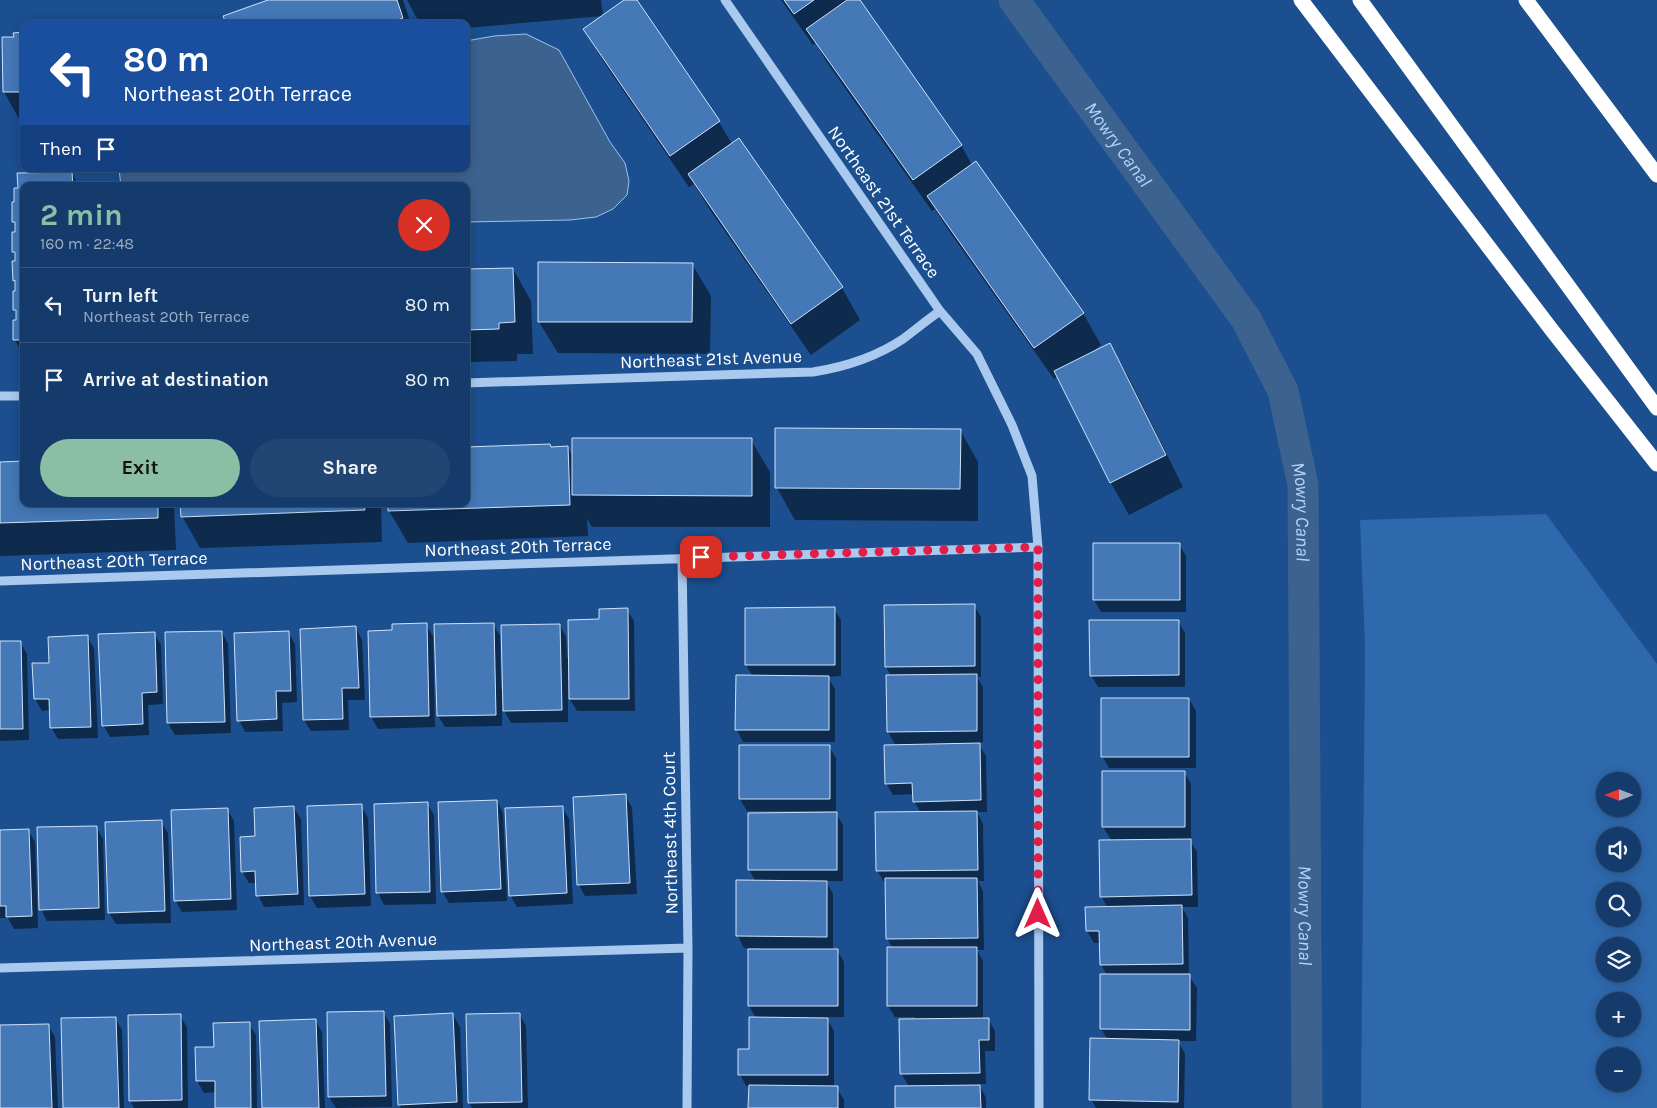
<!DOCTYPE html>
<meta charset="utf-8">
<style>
:root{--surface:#143b6b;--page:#214673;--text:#f1f3f6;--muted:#9dadc1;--line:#33557e;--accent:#8abfa5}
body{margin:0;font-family:Karla,sans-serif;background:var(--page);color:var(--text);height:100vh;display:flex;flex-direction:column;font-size:19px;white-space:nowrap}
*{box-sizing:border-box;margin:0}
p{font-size:16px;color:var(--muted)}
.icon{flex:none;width:28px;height:28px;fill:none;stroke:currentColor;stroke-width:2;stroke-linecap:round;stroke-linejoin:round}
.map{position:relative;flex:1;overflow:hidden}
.sheet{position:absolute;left:20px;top:182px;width:450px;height:325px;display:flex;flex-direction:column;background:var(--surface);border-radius:10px;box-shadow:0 2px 12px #0003,0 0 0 1px var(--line)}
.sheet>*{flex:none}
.banner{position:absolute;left:20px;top:20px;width:450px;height:152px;border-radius:10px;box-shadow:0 2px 12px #0003,0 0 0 1px var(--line);background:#1a4fa0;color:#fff;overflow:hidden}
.needle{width:32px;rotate:270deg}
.buttons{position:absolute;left:1596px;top:772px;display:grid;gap:10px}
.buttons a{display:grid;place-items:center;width:45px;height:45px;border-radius:50%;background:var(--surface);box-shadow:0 2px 12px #0003,0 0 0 1px var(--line);font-size:25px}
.pin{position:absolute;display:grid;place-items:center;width:42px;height:42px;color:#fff;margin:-21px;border-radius:10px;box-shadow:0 2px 8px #0006}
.me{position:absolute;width:55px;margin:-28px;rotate:0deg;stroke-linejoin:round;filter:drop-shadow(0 0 4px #0008)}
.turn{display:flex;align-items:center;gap:18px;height:105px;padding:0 20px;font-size:22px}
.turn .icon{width:65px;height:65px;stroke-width:2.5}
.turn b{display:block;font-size:35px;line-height:42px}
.then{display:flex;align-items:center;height:48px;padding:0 20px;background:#0003;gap:10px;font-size:19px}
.round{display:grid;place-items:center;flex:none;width:52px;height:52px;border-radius:26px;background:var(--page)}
.summary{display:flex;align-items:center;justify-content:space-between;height:85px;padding:0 20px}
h1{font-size:30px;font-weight:700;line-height:38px;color:var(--accent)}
.button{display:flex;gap:10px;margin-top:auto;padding:10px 20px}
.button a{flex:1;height:58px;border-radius:30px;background:var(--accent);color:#111;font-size:20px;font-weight:700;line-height:58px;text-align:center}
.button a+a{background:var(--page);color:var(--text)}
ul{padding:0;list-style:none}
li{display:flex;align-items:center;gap:15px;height:75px;padding:0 20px;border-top:1px solid var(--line)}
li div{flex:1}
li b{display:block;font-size:19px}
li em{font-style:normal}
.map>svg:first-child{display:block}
.green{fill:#2e69ad;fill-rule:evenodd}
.water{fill:#3c6290;stroke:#9cc4f0}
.shadow{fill:#0007}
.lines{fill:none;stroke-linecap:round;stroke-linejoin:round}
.canal{stroke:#3c6290;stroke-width:31}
.building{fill:#4478b7;stroke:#cfe3fa}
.minor{stroke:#a9c9ee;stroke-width:9}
.highway{stroke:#fff;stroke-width:15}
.route{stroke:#e11d48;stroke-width:9;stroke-dasharray:0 16.2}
.labels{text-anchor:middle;stroke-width:4;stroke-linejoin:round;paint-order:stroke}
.street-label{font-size:18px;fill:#fff;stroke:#1b4f8f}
.water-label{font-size:19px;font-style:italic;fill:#b5d3f5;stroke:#1b4f8f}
</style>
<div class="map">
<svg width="1657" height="1108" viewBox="0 0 1657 1108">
<rect width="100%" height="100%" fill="#1b4f8f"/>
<path class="green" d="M1546 514 1657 664V1108H1361L1365 647 1360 520ZM1605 781H1632V809H1605ZM1605 836H1632V864H1605ZM1605 891H1632V919H1605ZM1605 946H1632V974H1605ZM1632 1001V1029H1605V1001ZM1632 1056V1084H1605V1056Z"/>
<path class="water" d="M526 34 559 50 610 142 625 163 629 181 627 195 613 209 596 217 570 220 466 222V186H121L119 169H466V41L494 36Z"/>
<path class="shadow" d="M272 0H403L411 24H221Z
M407 0H601L603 16 466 28V24H420Z
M627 0H635L719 122 732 144 842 288 860 320 811 355 708 207 694 184 689 187 603 61 584 29Z
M781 0H858L961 145 972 165 1083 313 1101 345 1093 351V352L1109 344 1128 376 1183 487 1129 515 1111 483 1058 376 1054 379 947 228 935 209 932 211 826 61 816 43 813 45Z
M24 34V124H22L4 92 3 38H15Z
M72 173 79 186H24V357L15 340 18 321V315L15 310 17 285 14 280 17 257 14 252 17 227 13 221 19 189V174Z
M692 264 711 296 710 354 558 353 539 322Z
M513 269 531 301 533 354H517V361L466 362V270Z
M960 430 978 462V521L795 520 777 488Z
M751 440 770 472V527H592L587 519 588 536 408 543 389 511V504H466L550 445 552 448 567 447 574 458Z
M0 463 24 504H174L176 550 0 556Z
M182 504H381L382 542 200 548 182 516Z
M1179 544 1186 556V612H1101L1094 600Z
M974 605 981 617V677H977L983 687V742L978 743 986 756 987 812H977L983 824 984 881H978L983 891 984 950H977L983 961V1019H988L995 1031V1051H985L986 1084H979L986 1098V1108H897L909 1087 901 1073 915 1017H895L888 1006 893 949 887 938 886 882H884L877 870 921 813 914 801V794L893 795 886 783 896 746 888 732 891 676 886 667Z
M746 609H834L841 620V676L828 677 835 689V742H743L737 730 753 677 746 665Z
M627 610 634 621 635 711H577L568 696V722L511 723 502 707V726L445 727 438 716 493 624 500 636 501 689H504L560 625 566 637 567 658H569L600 621Z
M1178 621 1185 633V687H1098L1091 675Z
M426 625 433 636 435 727 378 729 371 717 394 632Z
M356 628 362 640 365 700H348L349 730 311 731 304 720Z
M222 632 228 644 231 733 175 735 168 723 166 633Z
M288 632 295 644 297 702 282 703 283 731 245 732 239 720Z
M154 633 161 645 163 704 148 705 149 735 110 737 103 725Z
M87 637 94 648 98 738 58 739 51 727 50 710 42 711 35 699 34 664H50Z
M20 642 27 654 29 740 0 741V643Z
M1189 699 1196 711V768H1109L1102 756Z
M829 746 836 758V811H747L740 799Z
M1103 772H1184L1191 784V839H1189L1197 852 1198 907H1182L1188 918 1189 976 1197 988 1196 1041H1178L1185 1054 1184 1108H1096L1091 1099 1108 1040 1101 1029 1107 975 1101 965V943H1094L1087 931 1108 908 1101 896 1112 841 1103 827Z
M625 796 632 807 637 894 585 896 579 885Z
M497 801 503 813 507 901 449 903 442 891Z
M427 803 434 815 436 904 384 905 378 893 375 805Z
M361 806 368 818 371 906 317 908 310 896Z
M562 807 569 819 573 904 517 907 510 895Z
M294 808 301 819 304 905 264 907 258 895 257 883H249L242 871 257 837Z
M227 809 234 821 237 910 182 912 175 900Z
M836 813 843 825V881H826L833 894V950H837L844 962V1017H826L834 1031V1088H837L844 1100V1108H749L750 1086H746L740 1074 750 1050 756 1018 749 1006V950H759V948H744L738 936V881L756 882 749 870V814Z
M161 822 168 833 171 923 116 924 109 913Z
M96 827 103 839 105 920 47 921 41 909Z
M28 830 35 842 38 928 14 929 8 918H0V831Z
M383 1012 390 1024 392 1107 336 1108 329 1097Z
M519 1014 526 1026 528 1108H472L469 1103Z
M453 1015 460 1027 463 1108H401L399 1104Z
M180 1016 187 1027 188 1108H134L130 1101Z
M115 1018 122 1030 124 1108H65Z
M315 1020 322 1032 325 1108H263Z
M249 1024 256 1035 257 1108H217V1092L204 1093 197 1081 215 1048Z
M48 1025 55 1037 58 1108H0V1026Z"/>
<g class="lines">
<path class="canal" id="s1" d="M1014 0 1246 319 1283 391 1303 485 1307 1108"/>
</g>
<path class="building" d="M268 0H397L403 18 387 24H218L225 21 223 16Z
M624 0H637L720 121 670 156 583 29Z
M784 0H814L794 14Z
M847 0H860L962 145 913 180 806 29Z
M24 32V92H3L2 37H14L13 33Z
M739 138 843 287 791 324 688 174Z
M976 161 1084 313 1034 348 927 196Z
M72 172 73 186H24V354H21V340H13V320H16V310H13V291H15V280L13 281 12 261H15V252H12V232H15V222H12V202H14V188H18L17 173Z
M538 262 693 263 692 322H538Z
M513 268 515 322 499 323V329L466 330V269Z
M1110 343 1166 455 1110 483 1054 371Z
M775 428 961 429 960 489 775 488Z
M572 438H752V496L572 495Z
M550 444 551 447 568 446 570 505 388 511V504H466V447Z
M24 461V504H158V518L0 523V462Z
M180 504H364L365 510 181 517Z
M1093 543H1180V600H1093Z
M975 604V666L885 667 884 605Z
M835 607V665H745V608Z
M628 608 629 699H569L568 620 599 619V609Z
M1089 620H1179V675L1090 676Z
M427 623 429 716 370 717 368 631 392 630V624Z
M494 623 496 715 437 716 434 624Z
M560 624 562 710 503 711 501 625Z
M356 626 359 688H342L343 719 303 720 300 629Z
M222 631 225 722 167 723 165 632Z
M289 631 291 691H276L277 719 237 721 234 633Z
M155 632 157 692 142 693 143 724 102 726 98 634Z
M88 635 91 727 50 728 49 699H34L32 663H49L48 637Z
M0 641H21L23 729H0Z
M977 674V731L887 732 886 675Z
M736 675 829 676V730H735Z
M1101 698H1189V757H1101Z
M980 743 981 800 913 802 912 783 885 784 884 745Z
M739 745H830V799H739Z
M1102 771H1185V827H1102Z
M626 794 630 883 577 885 573 797Z
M497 800 501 889 441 892 438 802Z
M428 802 430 892 376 893 374 804Z
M362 804 365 894 309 896 307 806Z
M294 806 298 894 256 896 255 871 241 872 240 837 255 836 254 808Z
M563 806 567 893 509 896 505 808Z
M228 808 231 899 174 901 171 810Z
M977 811 978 870 876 871 875 812Z
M837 812V870H748V813Z
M162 820 165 911 108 913 105 822Z
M97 826 99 908 39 910 37 827Z
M29 829 32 916 6 917V906H0V830Z
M1191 839 1192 895 1100 897 1099 840Z
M885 878H977L978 938 886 939Z
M736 880 827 881V937L736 936Z
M1182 905 1183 964 1100 965 1099 931H1086L1085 907Z
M887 947H977V1006H887Z
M748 949H838V1006H748Z
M1100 974H1190V1030L1100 1029Z
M384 1011 386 1096 328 1097 327 1012Z
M453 1013 457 1102 398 1105 394 1016Z
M520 1013 522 1102 468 1103 466 1014Z
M181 1014 182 1100 129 1101 128 1015Z
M116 1017 119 1108H63L61 1018Z
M749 1017 828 1018V1075H738V1049H749Z
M989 1018V1040H979L980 1073 900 1074 899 1019Z
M316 1019 319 1108H262L259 1021Z
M250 1022 251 1108H215V1081H196L195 1047H214L213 1023Z
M49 1024 52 1108H0V1025Z
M1090 1038 1179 1040 1178 1102 1089 1100Z
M749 1085 838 1086V1108H748Z
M980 1085 981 1108H895V1086Z"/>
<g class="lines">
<path class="minor" d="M725 0 940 311 977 354 1012 425 1032 476 1038 547 1039 1108
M466 383 813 372C845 367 876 357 903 339 915 330 927 320 940 311
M0 396H24
M682 558 688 948 687 1108
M0 581 1038 547
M0 968 688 948"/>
<path class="highway" d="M1301 0 1551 329 1657 464
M1360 0 1657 408
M1526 0 1657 175"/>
</g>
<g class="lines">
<path class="route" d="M701 557 1038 547V914"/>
</g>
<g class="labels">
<g class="street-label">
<text transform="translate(884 202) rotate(55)" y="6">Northeast 21st Terrace</text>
<text transform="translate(711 359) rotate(-2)" y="6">Northeast 21st Avenue</text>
<text transform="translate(518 547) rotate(-2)" y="6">Northeast 20th Terrace</text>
<text transform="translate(114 561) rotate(-2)" y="6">Northeast 20th Terrace</text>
<text transform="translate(670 833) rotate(-91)" y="6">Northeast 4th Court</text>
<text transform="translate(343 942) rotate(-2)" y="6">Northeast 20th Avenue</text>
</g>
<g class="water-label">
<text dy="7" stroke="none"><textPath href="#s1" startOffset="178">Mowry Canal</textPath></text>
<text dy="7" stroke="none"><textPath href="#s1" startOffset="598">Mowry Canal</textPath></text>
<text dy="7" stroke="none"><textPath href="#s1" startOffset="1002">Mowry Canal</textPath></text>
</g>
</g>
</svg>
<div class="buttons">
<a><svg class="needle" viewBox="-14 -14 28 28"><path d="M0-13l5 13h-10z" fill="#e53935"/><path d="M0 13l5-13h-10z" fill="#9dadc1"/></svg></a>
<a><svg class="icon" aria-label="sound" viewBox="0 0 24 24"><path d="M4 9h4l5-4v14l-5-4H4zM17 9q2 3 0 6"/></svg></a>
<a><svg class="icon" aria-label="search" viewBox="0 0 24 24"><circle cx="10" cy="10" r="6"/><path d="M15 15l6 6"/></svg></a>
<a><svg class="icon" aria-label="layers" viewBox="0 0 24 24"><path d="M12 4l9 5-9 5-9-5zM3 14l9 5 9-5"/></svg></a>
<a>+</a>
<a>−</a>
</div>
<div class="pin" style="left:701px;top:557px;background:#d93025"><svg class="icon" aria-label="arrive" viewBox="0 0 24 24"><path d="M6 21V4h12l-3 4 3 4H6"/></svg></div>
<svg class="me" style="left:1038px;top:914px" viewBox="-20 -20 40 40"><path d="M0-17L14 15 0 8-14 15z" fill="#e11d48" stroke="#fff" stroke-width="4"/></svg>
<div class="banner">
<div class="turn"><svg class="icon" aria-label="left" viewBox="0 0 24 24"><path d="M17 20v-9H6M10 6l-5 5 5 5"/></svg><div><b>80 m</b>Northeast 20th Terrace</div></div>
<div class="then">Then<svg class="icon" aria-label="arrive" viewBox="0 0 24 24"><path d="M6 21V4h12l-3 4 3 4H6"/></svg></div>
</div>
<section class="sheet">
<div class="summary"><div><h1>2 min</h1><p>160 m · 22:48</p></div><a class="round" style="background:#d93025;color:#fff"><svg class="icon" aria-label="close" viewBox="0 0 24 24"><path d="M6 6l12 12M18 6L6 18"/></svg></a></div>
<ul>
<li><svg class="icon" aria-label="left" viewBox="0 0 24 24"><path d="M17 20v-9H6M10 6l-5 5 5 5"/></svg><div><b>Turn left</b><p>Northeast 20th Terrace</p></div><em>80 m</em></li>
<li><svg class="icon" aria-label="arrive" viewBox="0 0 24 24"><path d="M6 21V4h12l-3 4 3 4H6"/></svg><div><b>Arrive at destination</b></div><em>80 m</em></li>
</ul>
<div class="button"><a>Exit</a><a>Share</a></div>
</section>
</div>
